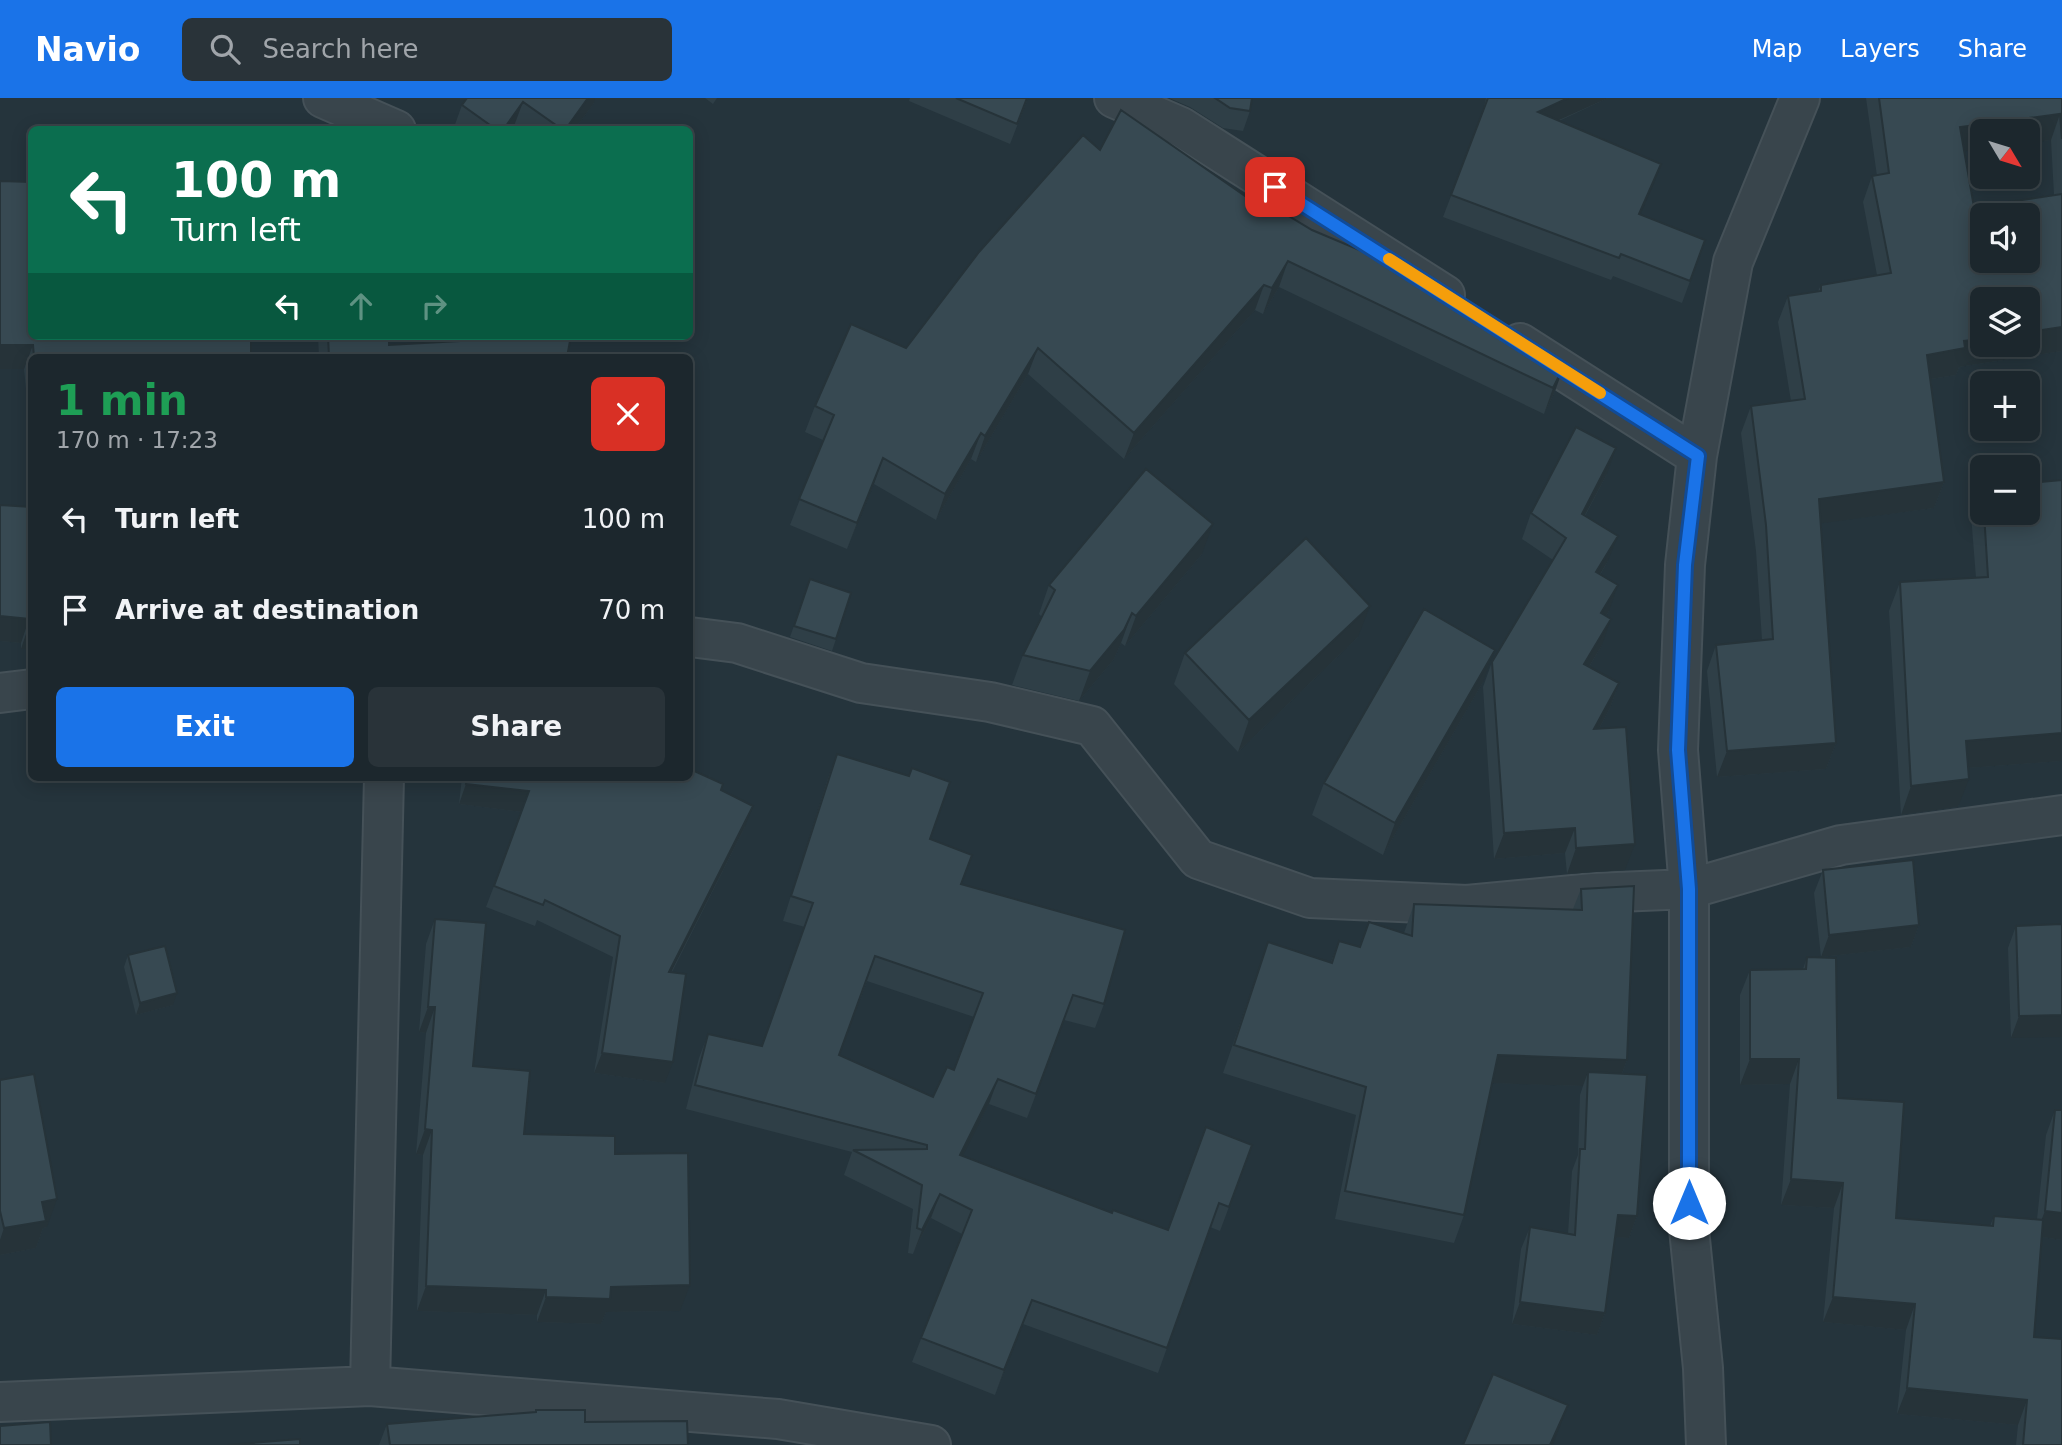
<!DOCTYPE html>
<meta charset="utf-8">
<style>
:root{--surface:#1c272d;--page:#293339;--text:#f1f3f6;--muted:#a0a5aa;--line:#3a4449;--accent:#1a73e8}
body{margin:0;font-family:"DejaVu Sans",sans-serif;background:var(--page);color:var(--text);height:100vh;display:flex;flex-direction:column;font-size:26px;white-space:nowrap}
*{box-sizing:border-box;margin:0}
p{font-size:23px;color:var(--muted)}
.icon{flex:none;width:38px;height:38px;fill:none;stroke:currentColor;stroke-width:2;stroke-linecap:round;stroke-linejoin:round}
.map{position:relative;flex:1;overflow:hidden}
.sheet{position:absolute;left:28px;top:256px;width:665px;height:427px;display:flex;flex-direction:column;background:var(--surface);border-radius:10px;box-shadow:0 4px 18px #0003,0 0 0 2px var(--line)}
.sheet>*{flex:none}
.hud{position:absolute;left:28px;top:28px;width:665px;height:214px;border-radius:10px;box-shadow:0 4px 18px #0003,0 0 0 2px var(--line);background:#0b6e4f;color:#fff;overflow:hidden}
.needle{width:46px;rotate:128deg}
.buttons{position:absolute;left:1970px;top:21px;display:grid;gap:14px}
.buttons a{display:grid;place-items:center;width:70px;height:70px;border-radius:10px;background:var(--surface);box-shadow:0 4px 18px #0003,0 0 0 2px var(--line);font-size:35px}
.pin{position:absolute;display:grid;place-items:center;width:60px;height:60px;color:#fff;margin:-30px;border-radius:14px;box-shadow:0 4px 10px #0006}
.me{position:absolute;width:77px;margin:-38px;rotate:0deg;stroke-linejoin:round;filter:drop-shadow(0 0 5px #0008)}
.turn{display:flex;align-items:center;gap:24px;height:147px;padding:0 28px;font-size:32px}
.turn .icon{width:91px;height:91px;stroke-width:2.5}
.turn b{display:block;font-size:49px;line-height:60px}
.lanes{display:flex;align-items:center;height:66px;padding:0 28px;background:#0003;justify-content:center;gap:35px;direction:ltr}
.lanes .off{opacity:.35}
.round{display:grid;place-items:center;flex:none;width:74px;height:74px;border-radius:10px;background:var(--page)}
.headline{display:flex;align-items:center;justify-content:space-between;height:119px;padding:0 28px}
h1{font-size:42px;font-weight:700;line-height:52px;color:#1e9e55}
.button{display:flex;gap:14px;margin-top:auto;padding:14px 28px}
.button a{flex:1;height:80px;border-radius:10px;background:var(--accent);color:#fff;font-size:28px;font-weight:700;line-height:80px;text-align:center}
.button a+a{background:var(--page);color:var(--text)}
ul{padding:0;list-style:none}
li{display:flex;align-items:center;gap:21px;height:91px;padding:0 28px}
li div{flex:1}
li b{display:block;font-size:26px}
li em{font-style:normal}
header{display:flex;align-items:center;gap:42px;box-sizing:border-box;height:98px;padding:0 35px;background:var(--accent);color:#fff}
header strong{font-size:33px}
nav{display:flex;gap:38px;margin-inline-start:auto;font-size:24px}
.search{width:490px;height:63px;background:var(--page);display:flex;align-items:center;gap:18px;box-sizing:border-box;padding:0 24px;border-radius:10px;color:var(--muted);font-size:26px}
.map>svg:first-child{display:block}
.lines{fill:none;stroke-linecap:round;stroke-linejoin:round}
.minor-casing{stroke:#455158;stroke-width:42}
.minor{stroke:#39454c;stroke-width:38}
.wall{fill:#2f3f47;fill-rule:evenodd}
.shaded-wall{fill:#263339}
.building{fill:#374952;stroke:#263339;stroke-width:2;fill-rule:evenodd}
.route-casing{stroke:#114b97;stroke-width:18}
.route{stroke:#1a73e8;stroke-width:12}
.slow{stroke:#f59e0b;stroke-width:12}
</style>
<header>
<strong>Navio</strong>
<div class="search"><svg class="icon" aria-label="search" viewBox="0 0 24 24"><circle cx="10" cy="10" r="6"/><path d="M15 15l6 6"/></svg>Search here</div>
<nav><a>Map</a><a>Layers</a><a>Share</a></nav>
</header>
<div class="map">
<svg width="2062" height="1347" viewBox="0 0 2062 1347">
<rect width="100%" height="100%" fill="#25343c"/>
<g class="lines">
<g class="minor-casing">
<path id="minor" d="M323 0 396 32
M1114 0 1181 29 1445 197
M1520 245 1697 358
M690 539 737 545 861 585 990 604 1092 628 1198 761 1310 800 1467 807 1594 795 1689 791 1841 747 2062 717
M0 595 32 591
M370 1288 384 679
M0 1304 370 1288 778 1321 931 1347
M1706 1347 1703 1270 1689 1131V791L1678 652 1685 467 1697 358 1733 164 1800 0"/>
</g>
<use href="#minor" class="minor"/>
</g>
<path class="wall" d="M467 0 594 5 574 32H518L514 28 511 32H453L462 7Z
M705 0H717L713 6Z
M910 0H1028L1010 46 909 3Z
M1169 0H1252L1250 13 1243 33 1223 30 1190 9Z
M1486 0H1608L1559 23 1661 66 1640 117 1705 142 1682 205 1613 178 1611 182 1443 119 1482 17Z
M1866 0H2062V253L1959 269 1956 277 1931 281 1944 384 1934 410 1820 425 1836 645 1826 671 1717 679 1707 573 1716 547 1762 542 1756 453 1741 335 1751 308 1791 303 1778 224 1788 198 1818 193 1821 187 1877 177 1863 104 1872 78H1877ZM2028 33V45L2051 42 2054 97 1974 109 1964 53Z
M1100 52 1261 109 1312 132 1564 268 1555 293 1544 316 1279 189 1263 216 1255 212 1124 361 1028 276 976 364 971 361 936 422 874 386 847 451 790 427 823 342 805 334 815 308 906 250Z
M32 238H389V247L567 259H319L318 238 251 241V259H32V351L24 271Z
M1607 376 1585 418 1608 463 1600 477 1609 513 1606 518 1602 547 1589 569 1619 585 1610 610 1599 631 1625 772 1567 776 1565 755 1494 761 1483 589 1492 564 1553 462 1522 441 1531 415Z
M2062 382V663L1968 670 1958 709 1901 717 1889 513 1900 484 1976 480 1971 417 1982 389H1983V415H2028Z
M0 407 32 409V551H21V545L0 543Z
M1202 456 1125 548 1121 545 1114 561 1079 603 1012 587 1023 557 1042 519 1039 516 1049 487Z
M810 481 836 541 832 553 790 539Z
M1358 539 1238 654 1174 586 1185 555Z
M1483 584 1383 757 1312 717 1324 685Z
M837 656 930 741 961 786 1104 906 1095 930 1064 922 1027 1020 989 1006 962 1058 1112 1115 1168 1132 1252 1047 1220 1133 1210 1129 1158 1275 1023 1226 995 1297 912 1264 962 1136 931 1120 913 1156 908 1155 913 1111 844 1077 852 1054 686 1011 699 960 708 936 762 948 805 829 783 823 828 680ZM867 883 974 919 954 972 933 999 839 957Z
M462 679H690L721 692 745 729 672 874 665 985 594 975 613 859 537 822 535 828 486 809 522 714 459 706Z
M1823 772 1919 827 1911 849 1821 859 1814 795Z
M1581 791 1627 962 1622 976 1637 1118 1629 1140 1615 1139 1605 1215 1597 1237 1512 1226 1521 1151 1530 1129 1568 1136 1572 1073 1578 1057 1580 997 1583 988 1492 985 1464 1117 1454 1145 1335 1121 1356 1017 1223 975 1268 844 1331 864 1339 843 1359 849 1369 824 1404 835 1414 806 1573 811Z
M435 821 473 968 524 1036 615 1056 680 1213 606 1214 601 1226 537 1224V1217L417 1213 423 1057 416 1056 426 935 419 934 426 846Z
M2062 826 2011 940 2008 850 2016 828Z
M128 857 173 907 136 917 124 869Z
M1807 859 1838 1000 1896 1120 1990 1128 1994 1118 2037 1121 2046 1037 2055 1012H2062V1142L2042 1139 2034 1239 2062 1347H2016L2018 1327 1897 1316 1906 1232 1823 1224 1834 1110 1781 1107 1790 986 1740 987V897L1750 872 1803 871Z
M0 982 47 1129 43 1130 36 1150 0 1157Z
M536 1312 688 1347H379L387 1326 535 1314Z"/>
<path class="shaded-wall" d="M588 0H595L594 5 574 32H565Z
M1568 0H1608L1530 35 1538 14Z
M523 4 514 28 511 32H503Z
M2060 16 2051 42 2028 45V33H1983V51L1950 55 1960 29Z
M1661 66 1653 88 1631 138 1639 116Z
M1288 163 1279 189 1263 216 1272 190Z
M1264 187 1255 212 1124 361 1134 335Z
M2062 229V253L1959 269 1956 277 1918 283 1927 257 1964 243 1983 241V247H2028V234Z
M244 238H318L243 241Z
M0 247H33L24 271H0Z
M1038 250 1028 276 976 364 985 338Z
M1564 268 1555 293 1544 316 1553 290Z
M981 335 971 361 936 422 945 396Z
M1616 350 1607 376 1572 441 1582 416Z
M883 360 874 386 847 451 857 425Z
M1944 384 1934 410 1809 427 1819 401Z
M1213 426 1202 456 1125 548 1136 518Z
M1618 438 1608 463 1586 499 1596 474Z
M1618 487 1609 513 1592 540 1601 515Z
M1370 508 1358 539 1238 654 1249 622Z
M1132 515 1121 545 1114 561 1079 603 1090 573Z
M0 518 29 521 21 545 0 543Z
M1611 521 1602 547 1575 592 1584 566Z
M29 527H32V551H21Z
M1495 552 1483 584 1383 757 1395 725Z
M1619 585 1610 610 1585 657 1594 631Z
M2062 635V663L1955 671 1966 643Z
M1836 645 1826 671 1717 679 1727 653Z
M1969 681 1958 709 1901 717 1911 688Z
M466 686 529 693 522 714 459 706Z
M753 708 745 729 661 894 669 874Z
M1575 730 1565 755 1494 761 1504 735Z
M1635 746 1625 772 1567 776 1576 750Z
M1919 827 1911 849 1821 859 1829 837Z
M177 895 173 907 136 917 140 905Z
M428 909H435L426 935 419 934Z
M2062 917V939L2011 940 2019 918Z
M602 955 673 964 665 985 594 975Z
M1498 957 1627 962 1617 989 1588 974 1583 988 1488 985Z
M1750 961H1799L1790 986 1740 987Z
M998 981 989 1006 951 1082 960 1057Z
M425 1031 432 1032 423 1057 416 1056Z
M1791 1081 1843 1085 1834 1110 1781 1107Z
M940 1096 931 1120 913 1156 922 1132Z
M57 1101 47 1129 43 1130 36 1150 0 1157V1142L4 1130 42 1104Z
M2045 1113 2062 1115V1142L2035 1138Z
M1618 1117 1637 1118 1629 1140 1610 1139Z
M690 1187 680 1213 606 1214 601 1226 537 1224 546 1199 611 1189Z
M426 1188 546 1192 537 1217 417 1213Z
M1833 1199 1915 1206 1906 1232 1823 1224Z
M1032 1202 1023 1226 995 1297 1004 1272Z
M1520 1204 1605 1215 1597 1237 1512 1226Z
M1907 1290 2027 1302 2018 1327 1897 1316Z
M1568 1307 1553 1347H1550Z"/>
<path class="building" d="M467 0H588L565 32H563L523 4 503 32H497L462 7Z
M956 0H1027L1017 26Z
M1215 0H1252L1250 13 1230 10Z
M1488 0H1568L1538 14 1661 66 1639 116 1705 142 1690 183 1621 156 1619 160 1451 97Z
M1879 0H2062V41L2060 16 1960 29 1974 109 2062 96V229L2028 234V201H1983V241L1964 243 1965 250 1927 257 1944 384 1819 401 1836 645 1727 653 1716 547 1773 541 1766 427 1751 308 1805 301 1788 198 1821 193V187L1891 175 1872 78 1889 75ZM1983 117H2028V163H1983Z
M1121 12 1261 109 1264 103 1312 132 1428 181 1564 268 1553 290 1288 163 1272 190 1264 187 1134 335 1038 250 985 338 981 335 945 396 883 360 857 425 799 401 834 317 815 308 851 226 906 250 979 154 1083 37 1100 52Z
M0 83 32 84V238H251V259H34L33 247H0Z
M328 238H389V247L553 238H571L567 259H329Z
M1576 329 1616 350 1582 416 1618 438 1596 474 1618 487 1601 515 1611 521 1584 566 1619 585 1594 631 1626 629 1635 746 1576 750 1575 730 1504 735 1492 564 1566 440 1531 415Z
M1146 371 1213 426 1136 518 1132 515 1124 532 1090 573 1023 557 1055 492 1049 487Z
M2062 382V635L1966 643 1969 681 1911 688 1900 484 1988 479 1984 415H2028V385Z
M0 407 32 409V527H29V521L0 518Z
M1306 440 1370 508 1249 622 1185 555Z
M810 481 851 495 836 541 794 528Z
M1424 511 1495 552 1395 725 1324 685Z
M837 656 909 678 912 670 950 684 930 741 972 757 961 786 1125 832 1104 906 1073 897 1036 996 998 981 960 1057 1112 1115 1113 1112 1168 1132 1206 1029 1252 1047 1229 1109 1219 1105 1167 1250 1032 1202 1004 1272 921 1240 972 1112 940 1096 922 1132 917 1130 922 1087 853 1052 927 1051V1047L695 987 708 936 762 948 813 805 791 798ZM875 858 983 895 954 972 947 969 933 999 839 957Z
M690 671 723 686 721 692 753 708 669 874 686 876 673 964 602 955 620 838 545 802 543 807 494 788 529 693 466 686 467 679H690Z
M1913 762 1919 827 1829 837 1823 772Z
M1634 788 1627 962 1498 957 1464 1117 1345 1093 1366 989 1234 947 1268 844 1332 865 1339 843 1360 849 1369 824 1412 838 1414 806 1582 812 1581 791Z
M435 821 486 825 473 968 530 973 524 1036 615 1038V1056L688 1055 690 1187 611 1189 610 1201 546 1199V1192L426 1188 432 1032 425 1031 435 909H428Z
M2062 826V917L2019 918 2016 828Z
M165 848 177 895 140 905 128 857Z
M1807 859 1836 860 1838 1000 1904 1004 1896 1120 1993 1128 1994 1118 2043 1122 2034 1239 2062 1241V1347H2023L2027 1302 1907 1290 1915 1206 1833 1199 1843 1085 1791 1081 1799 961H1750V872L1806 871Z
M1588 974 1647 977 1637 1118 1618 1117 1605 1215 1520 1204 1530 1129 1575 1137 1580 1051H1585Z
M34 976 57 1101 42 1104 46 1123 4 1130 0 1113V982Z
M2055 1012H2062V1115L2045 1113Z
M1493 1276 1568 1307 1550 1347H1463Z
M536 1312H585V1324L687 1323 688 1347H390L387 1326 536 1314Z
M50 1324 51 1347H0V1328Z
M300 1341V1347H228Z"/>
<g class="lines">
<g class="route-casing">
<path id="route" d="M1275 89 1698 358 1685 467 1678 652 1689 791V1105"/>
</g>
<use href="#route" class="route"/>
<path class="slow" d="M1389 161 1600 295"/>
</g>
</svg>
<div class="buttons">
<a><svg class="needle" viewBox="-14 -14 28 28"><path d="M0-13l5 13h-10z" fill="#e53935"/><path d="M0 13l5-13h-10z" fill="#a0a5aa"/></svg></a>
<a><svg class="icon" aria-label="sound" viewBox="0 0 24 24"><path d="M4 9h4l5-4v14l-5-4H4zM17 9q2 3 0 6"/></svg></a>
<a><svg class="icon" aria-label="layers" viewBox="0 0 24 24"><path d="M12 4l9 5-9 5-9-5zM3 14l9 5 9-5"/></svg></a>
<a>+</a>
<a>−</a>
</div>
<div class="pin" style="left:1275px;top:89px;background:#d93025"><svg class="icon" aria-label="arrive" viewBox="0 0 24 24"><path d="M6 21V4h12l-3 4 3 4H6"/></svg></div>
<svg class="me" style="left:1689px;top:1105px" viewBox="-20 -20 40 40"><circle r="19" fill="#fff"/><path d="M0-13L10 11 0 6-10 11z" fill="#1a73e8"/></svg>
<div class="hud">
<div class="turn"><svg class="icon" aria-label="left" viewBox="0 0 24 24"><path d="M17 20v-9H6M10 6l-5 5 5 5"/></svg><div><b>100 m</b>Turn left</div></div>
<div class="lanes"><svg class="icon" aria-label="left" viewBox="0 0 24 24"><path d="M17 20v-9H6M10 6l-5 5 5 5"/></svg><svg class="icon off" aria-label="ahead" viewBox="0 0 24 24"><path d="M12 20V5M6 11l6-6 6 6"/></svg><svg class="icon off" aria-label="right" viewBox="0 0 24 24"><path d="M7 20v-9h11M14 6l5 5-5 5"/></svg></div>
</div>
<section class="sheet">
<div class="headline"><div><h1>1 min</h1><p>170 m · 17:23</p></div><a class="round" style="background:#d93025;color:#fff"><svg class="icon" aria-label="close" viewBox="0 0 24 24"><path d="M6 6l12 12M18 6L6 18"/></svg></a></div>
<ul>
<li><svg class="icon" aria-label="left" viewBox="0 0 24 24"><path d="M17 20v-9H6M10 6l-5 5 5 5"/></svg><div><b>Turn left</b></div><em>100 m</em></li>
<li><svg class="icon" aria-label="arrive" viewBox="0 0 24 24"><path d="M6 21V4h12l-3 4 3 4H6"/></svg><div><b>Arrive at destination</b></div><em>70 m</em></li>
</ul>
<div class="button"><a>Exit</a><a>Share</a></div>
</section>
</div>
